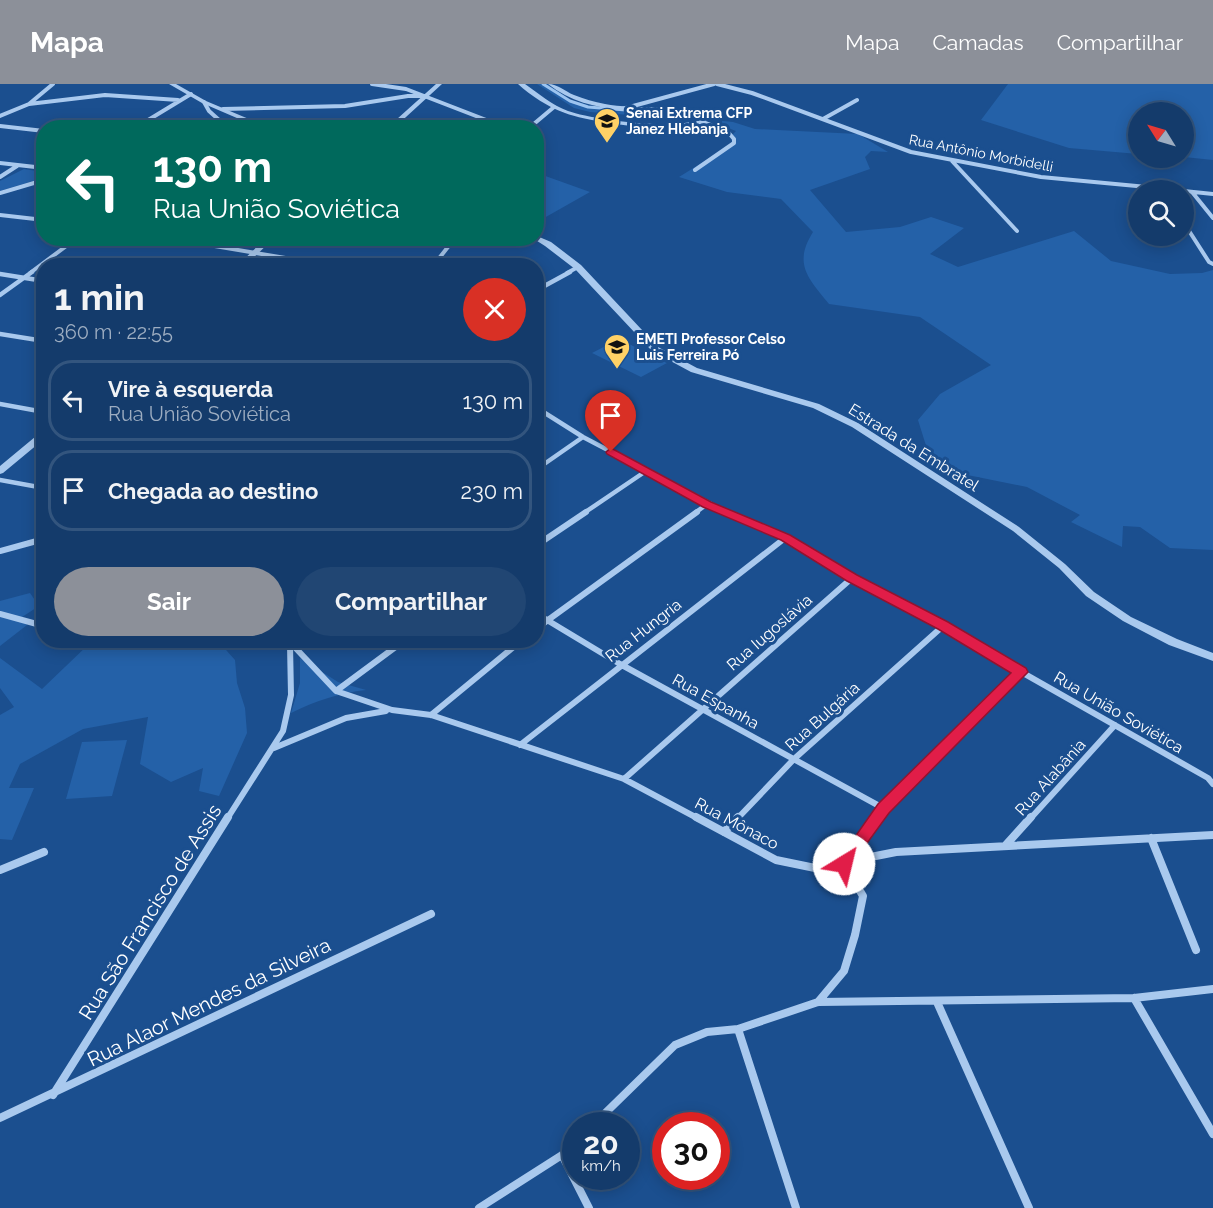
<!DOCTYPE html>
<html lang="pt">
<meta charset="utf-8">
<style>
:root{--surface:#143b6b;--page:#214673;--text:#f1f3f6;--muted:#9dadc1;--line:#33557e;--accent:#8c9099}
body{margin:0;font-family:Raleway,sans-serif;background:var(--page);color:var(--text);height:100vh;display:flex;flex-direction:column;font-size:22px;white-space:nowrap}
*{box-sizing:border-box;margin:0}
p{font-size:20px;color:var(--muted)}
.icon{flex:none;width:33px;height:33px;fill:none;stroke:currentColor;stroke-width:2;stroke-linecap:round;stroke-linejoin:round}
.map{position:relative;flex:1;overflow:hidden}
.sheet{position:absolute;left:36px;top:174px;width:508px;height:390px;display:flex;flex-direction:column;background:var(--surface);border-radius:24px;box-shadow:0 3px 15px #0003,0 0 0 2px var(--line)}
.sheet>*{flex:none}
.guide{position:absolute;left:36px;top:36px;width:508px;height:126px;border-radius:24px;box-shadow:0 3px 15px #0003,0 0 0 2px var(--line);background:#00695c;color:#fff;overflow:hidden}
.needle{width:39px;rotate:307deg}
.tools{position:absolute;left:1128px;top:18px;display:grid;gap:12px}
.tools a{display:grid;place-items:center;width:66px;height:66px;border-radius:50%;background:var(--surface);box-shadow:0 3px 15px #0003,0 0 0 2px var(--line);font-size:30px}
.speed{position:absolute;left:562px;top:1028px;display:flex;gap:12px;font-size:30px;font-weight:700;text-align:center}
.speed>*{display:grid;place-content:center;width:78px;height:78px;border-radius:50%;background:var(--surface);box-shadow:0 3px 15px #0003,0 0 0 2px var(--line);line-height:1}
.speed small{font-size:15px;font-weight:400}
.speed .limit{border:9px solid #d22;background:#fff;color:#111}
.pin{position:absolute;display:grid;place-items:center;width:51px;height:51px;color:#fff;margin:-62px -26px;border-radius:50% 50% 50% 0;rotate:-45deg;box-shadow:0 0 6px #0007}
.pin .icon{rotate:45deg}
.me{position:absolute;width:66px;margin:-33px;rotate:36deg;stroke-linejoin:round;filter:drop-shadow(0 0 4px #0008)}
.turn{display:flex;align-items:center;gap:21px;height:126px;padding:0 18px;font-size:27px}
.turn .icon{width:78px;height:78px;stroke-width:2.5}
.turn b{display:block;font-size:42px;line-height:51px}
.round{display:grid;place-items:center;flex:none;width:63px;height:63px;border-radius:32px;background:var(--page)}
.overview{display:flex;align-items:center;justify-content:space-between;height:102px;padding:0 18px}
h1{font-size:36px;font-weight:700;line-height:45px}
.button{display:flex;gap:12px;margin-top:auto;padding:12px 18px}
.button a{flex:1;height:69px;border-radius:36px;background:var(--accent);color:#fff;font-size:24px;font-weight:700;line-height:69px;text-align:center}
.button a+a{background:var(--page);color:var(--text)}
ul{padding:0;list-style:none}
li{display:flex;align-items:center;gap:18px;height:81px;margin:0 12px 9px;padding:0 6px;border:3px solid var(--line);border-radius:24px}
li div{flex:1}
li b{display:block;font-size:22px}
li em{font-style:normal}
header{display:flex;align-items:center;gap:36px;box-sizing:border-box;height:84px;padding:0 30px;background:var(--accent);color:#fff}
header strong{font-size:28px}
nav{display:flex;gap:33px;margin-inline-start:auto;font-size:21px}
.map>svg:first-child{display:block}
.green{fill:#2461a8}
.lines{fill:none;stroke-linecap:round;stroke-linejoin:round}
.stream{stroke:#9cc4f0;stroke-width:3}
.minor-far3{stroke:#a9c9ee;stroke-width:4}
.minor-far2{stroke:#a9c9ee;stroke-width:4.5}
.minor-far1{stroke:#a9c9ee;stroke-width:6}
.minor{stroke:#a9c9ee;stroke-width:8}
.tertiary{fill:#a9c9ee;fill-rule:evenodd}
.route{fill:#e11d48;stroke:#92132f;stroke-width:1.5}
.labels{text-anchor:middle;stroke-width:6;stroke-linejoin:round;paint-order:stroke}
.far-poi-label{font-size:14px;font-weight:bold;fill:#fff;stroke:#1b4f8f;text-anchor:start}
.far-street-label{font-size:14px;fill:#fff;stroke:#1b4f8f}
.street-label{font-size:16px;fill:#fff;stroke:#1b4f8f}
.near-street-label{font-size:20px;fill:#fff;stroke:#1b4f8f}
</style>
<header>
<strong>Mapa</strong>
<nav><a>Mapa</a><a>Camadas</a><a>Compartilhar</a></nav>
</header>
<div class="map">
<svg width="1213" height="1124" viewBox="0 0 1213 1124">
<rect width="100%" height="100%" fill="#1b4f8f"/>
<path class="green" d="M537 0H547L570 16 603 25 695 30 696 36 590 28 574 24Z
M1008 0H1213V76L1184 73V28H1138V70L1069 64 981 36Z
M714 36 733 38 755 45 858 50 888 68 871 67 865 73 870 85 810 106 846 148 900 143 931 133 964 144 930 170 958 183 1074 147 1111 177 1170 190 1202 189 1213 186V466L1170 464 1140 443 1123 442 1122 463 1071 438 1080 431 1027 403 933 384 918 336 940 310 991 281 920 233 829 220C808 194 793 180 813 148L781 115 727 108 679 93 732 60 731 52 736 47 718 40Z
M24 85 43 88V94L0 107V97Z
M537 89 590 108 537 138Z
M619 255 667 279 641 293 592 269Z
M30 509 39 522 22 533 27 541 0 562V517Z
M90 557H218L235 576 237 599 245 624 247 649 219 712 199 707 203 684 171 698 140 680 148 633 83 645 20 680 9 704H34L12 756 0 755V631L14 623 0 604V574L42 605 90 559Z
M300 574 338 598 366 606C339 609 315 617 291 629L300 599Z
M127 656 112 712 66 715 82 658Z"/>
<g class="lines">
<path class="stream" d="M543 0 570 17 588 23 689 31"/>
<path class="minor-far3" d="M372 0 406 5 507 44
M717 0 752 9 911 68 1041 93 1179 106
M204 18 209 27 228 44
M29 20 105 11 178 16
M223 25 345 22 408 12H427
M622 25 714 0
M0 32 29 20 53 0
M823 35 857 16
M0 42 44 47
M135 44 191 10
M529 44 554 23
M952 77 1017 147
M0 79 44 84
M695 86 734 59V55L727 47 703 38
M0 93 17 82
M1184 107 1213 110
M1192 108 1213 134
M0 109 44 96
M0 131 44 136
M1184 139 1209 178 1213 180
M167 154 333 182
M433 182 455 154
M30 189 77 154
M567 189 578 183"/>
<path class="minor-far2" d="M0 190 44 197
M537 206 570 188
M0 211 32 188
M0 250 44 257
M0 320 44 328
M537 324 583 353 728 429
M537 385 583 353
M0 396 44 404
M584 429 646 387
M695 429 707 420"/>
<path class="minor-far1" d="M724 428 785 454 1208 694 1213 700
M537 461 586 428
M0 467 44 455
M0 530 44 542
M537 530 620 580 883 724
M537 544 697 428
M288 556 336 607 392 626 431 631 624 695 699 735
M336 607 405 556
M431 631 522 556
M520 661 785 454
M274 664 346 634 386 627
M624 695 852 494
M227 735 283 647 291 611 290 561
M737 735 794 675 943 542
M875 735 883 724 1021 588
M1030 735 1115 641"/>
<path class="minor" d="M696 733 776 776 815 784 896 768 1213 751
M724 748 738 733
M1151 754 1196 866
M1005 762 1031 733
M0 786 44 768
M1134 914 1213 1050
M818 918 844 887 855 851 863 812 844 780 876 733
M937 918 1029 1124
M738 945 796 1124
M53 1011 228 733
M0 1034 431 830
M593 1041 675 961 707 948 738 945 818 918 1134 914 1213 905
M562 1071 589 1124
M479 1124 562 1071 576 1057"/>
<path class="tertiary" d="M169 0H176L206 17 270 44H260L202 19Z
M436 0H442L394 44H387Z
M518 0H525C539 10 552 21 568 27 593 36 684 48 704 33 653 24 591 35 548 0 558 0 564 7 574 11 584 15 594 18 605 20 634 26 688 20 712 32 708 37 703 40 697 41 669 49 592 39 565 29 548 23 531 12 518 0Z
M537 152 551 158 581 181 658 263 697 284 819 320 858 339 1019 443 1065 480 1094 508 1131 533 1177 555 1213 569V577L1169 561 1123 537 1086 512 1059 484 1013 447 852 343 813 324 691 288 652 267 575 185 545 162 534 155 537 154Z
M266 154H274L245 182H237Z
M41 348H44V355L3 389 0 390V382Z"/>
</g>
<path class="route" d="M611 364 711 418 790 451 857 491 948 538 1026 584 1028 588 889 729 849 784 844 786 838 784 836 780 878 720 1011 589 938 545 847 497 781 456 703 423 607 370 606 368Z"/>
<defs>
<g id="university-pin" transform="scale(1.35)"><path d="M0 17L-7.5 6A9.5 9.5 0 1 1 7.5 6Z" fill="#ffd166" stroke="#1b4f8f"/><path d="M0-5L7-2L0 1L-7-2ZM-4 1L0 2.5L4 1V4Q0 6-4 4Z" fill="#111"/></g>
<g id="school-pin" transform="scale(1.35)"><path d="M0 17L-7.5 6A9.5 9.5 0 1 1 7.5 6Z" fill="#ffd166" stroke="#1b4f8f"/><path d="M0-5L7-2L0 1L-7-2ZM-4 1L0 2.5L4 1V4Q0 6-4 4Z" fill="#111"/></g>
</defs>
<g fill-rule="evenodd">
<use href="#university-pin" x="607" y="37"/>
<use href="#school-pin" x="617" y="263"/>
</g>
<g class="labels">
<g class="far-poi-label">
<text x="626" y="34">Senai Extrema CFP<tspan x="626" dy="16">Janez Hlebanja</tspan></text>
<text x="636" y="260">EMETI Professor Celso<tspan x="636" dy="16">Luis Ferreira Pó</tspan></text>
</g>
<g class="far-street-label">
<text transform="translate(981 69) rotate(11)" y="5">Rua Antônio Morbidelli</text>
</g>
<g class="street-label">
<text transform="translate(914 363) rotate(32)" y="6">Estrada da Embratel</text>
<text transform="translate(643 546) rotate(-38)" y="6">Rua Hungria</text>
<text transform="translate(769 548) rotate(-41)" y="6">Rua Iugoslávia</text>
<text transform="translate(716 617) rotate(29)" y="6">Rua Espanha</text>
<text transform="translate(1119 628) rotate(30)" y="6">Rua União Soviética</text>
<text transform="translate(822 632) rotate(-42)" y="6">Rua Bulgária</text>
<text transform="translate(1050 693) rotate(-48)" y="6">Rua Alabânia</text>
<text transform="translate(737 739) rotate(28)" y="6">Rua Mônaco</text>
</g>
<g class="near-street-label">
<text transform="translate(150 828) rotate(-58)" y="7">Rua São Francisco de Assis</text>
<text transform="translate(209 918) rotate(-26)" y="7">Rua Alaor Mendes da Silveira</text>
</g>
</g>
</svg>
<div class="tools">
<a><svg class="needle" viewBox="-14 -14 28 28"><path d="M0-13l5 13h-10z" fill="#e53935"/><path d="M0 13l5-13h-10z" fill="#9dadc1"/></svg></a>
<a><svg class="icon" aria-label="search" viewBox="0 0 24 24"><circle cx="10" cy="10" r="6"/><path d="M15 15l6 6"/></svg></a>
</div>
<div class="speed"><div>20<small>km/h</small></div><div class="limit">30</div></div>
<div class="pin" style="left:611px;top:368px;background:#d93025"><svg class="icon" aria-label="arrive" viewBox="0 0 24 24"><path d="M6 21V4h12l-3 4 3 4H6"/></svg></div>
<svg class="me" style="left:844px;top:780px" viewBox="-20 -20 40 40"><circle r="19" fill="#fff"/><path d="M0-13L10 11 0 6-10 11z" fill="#e11d48"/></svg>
<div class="guide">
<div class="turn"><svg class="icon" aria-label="left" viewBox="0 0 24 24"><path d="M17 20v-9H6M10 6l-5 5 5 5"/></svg><div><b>130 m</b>Rua União Soviética</div></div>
</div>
<section class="sheet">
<div class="overview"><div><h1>1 min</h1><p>360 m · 22:55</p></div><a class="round" style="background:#d93025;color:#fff"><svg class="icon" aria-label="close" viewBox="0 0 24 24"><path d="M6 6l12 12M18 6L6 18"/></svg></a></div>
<ul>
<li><svg class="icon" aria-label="left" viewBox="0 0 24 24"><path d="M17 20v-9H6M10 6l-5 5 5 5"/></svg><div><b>Vire à esquerda</b><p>Rua União Soviética</p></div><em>130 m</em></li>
<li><svg class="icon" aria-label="arrive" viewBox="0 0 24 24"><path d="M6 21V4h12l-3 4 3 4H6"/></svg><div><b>Chegada ao destino</b></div><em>230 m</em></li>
</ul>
<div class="button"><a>Sair</a><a>Compartilhar</a></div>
</section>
</div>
